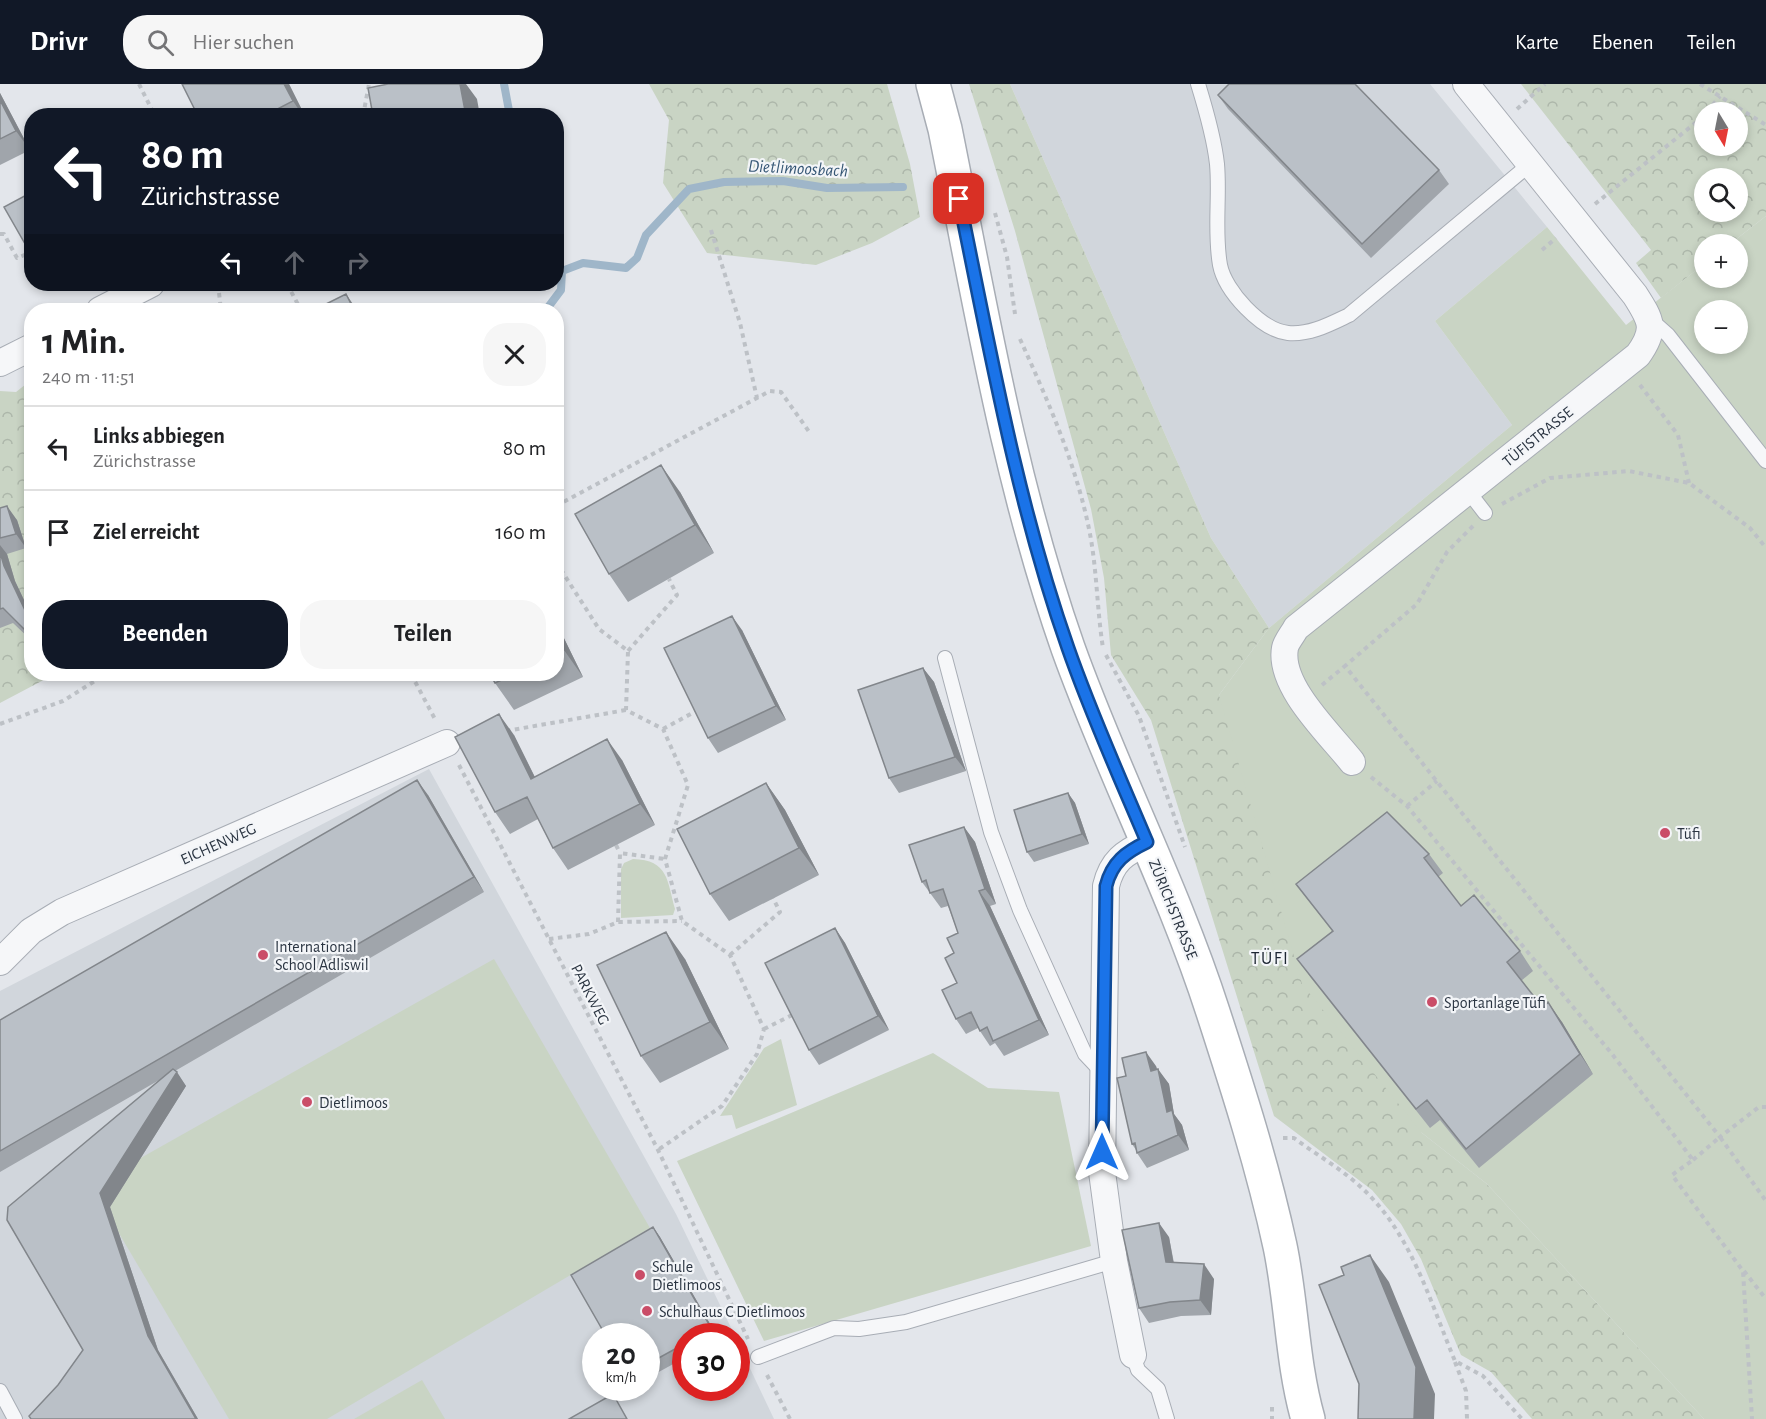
<!DOCTYPE html>
<html lang="de">
<meta charset="utf-8">
<style>
:root{--surface:#fff;--page:#f6f6f6;--text:#202124;--muted:#757577;--line:#e0e0e0;--accent:#111827}
body{margin:0;font-family:"Alegreya Sans",sans-serif;background:var(--page);color:var(--text);height:100vh;display:flex;flex-direction:column;font-size:22px;white-space:nowrap}
*{box-sizing:border-box;margin:0}
p{font-size:20px;color:var(--muted)}
.icon{flex:none;width:33px;height:33px;fill:none;stroke:currentColor;stroke-width:2;stroke-linecap:round;stroke-linejoin:round}
.map{position:relative;flex:1;overflow:hidden}
.side{position:absolute;left:24px;top:219px;width:540px;height:378px;display:flex;flex-direction:column;background:var(--surface);border-radius:24px;box-shadow:0 3px 9px #0003}
.side>*{flex:none}
.hud{position:absolute;left:24px;top:24px;width:540px;height:183px;border-radius:24px;box-shadow:0 3px 9px #0003;background:#111827;color:#fff;overflow:hidden}
.needle{width:39px;rotate:170deg}
.buttons{position:absolute;left:1694px;top:18px;display:grid;gap:12px}
.buttons a{display:grid;place-items:center;width:54px;height:54px;border-radius:50%;background:var(--surface);box-shadow:0 3px 9px #0003;font-size:30px}
.speed{position:absolute;left:582px;top:1239px;display:flex;gap:12px;font-size:30px;font-weight:700;text-align:center}
.speed>*{display:grid;place-content:center;width:78px;height:78px;border-radius:50%;background:var(--surface);box-shadow:0 3px 9px #0003;line-height:1}
.speed small{font-size:15px;font-weight:400}
.speed .limit{border:9px solid #d22;background:#fff;color:#111}
.pin{position:absolute;display:grid;place-items:center;width:51px;height:51px;color:#fff;margin:-26px;border-radius:12px;box-shadow:0 3px 9px #0006}
.me{position:absolute;width:66px;margin:-33px;rotate:0deg;stroke-linejoin:round;filter:drop-shadow(0 0 4px #0008)}
.turn{display:flex;align-items:center;gap:21px;height:126px;padding:0 18px;font-size:27px}
.turn .icon{width:78px;height:78px;stroke-width:2.5}
.turn b{display:block;font-size:42px;line-height:51px}
.lanes{display:flex;align-items:center;height:57px;padding:0 18px;background:#0003;justify-content:center;gap:30px;direction:ltr}
.lanes .off{opacity:.35}
.round{display:grid;place-items:center;flex:none;width:63px;height:63px;border-radius:24px;background:var(--page)}
.overview{display:flex;align-items:center;justify-content:space-between;height:102px;padding:0 18px}
h1{font-size:36px;font-weight:600;line-height:45px}
.primary-button{display:flex;gap:12px;margin-top:auto;padding:12px 18px}
.primary-button a{flex:1;height:69px;border-radius:24px;background:var(--accent);color:#fff;font-size:24px;font-weight:600;line-height:69px;text-align:center}
.primary-button a+a{background:var(--page);color:var(--text)}
ul{padding:0;list-style:none}
li{display:flex;align-items:center;gap:18px;height:84px;padding:0 18px;border-top:2px solid var(--line)}
li div{flex:1}
li b{display:block;font-size:22px}
li em{font-style:normal}
header{display:flex;align-items:center;gap:36px;box-sizing:border-box;height:84px;padding:0 30px;background:var(--accent);color:#fff}
header strong{font-size:28px}
nav{display:flex;gap:33px;margin-inline-start:auto;font-size:21px}
.search{width:420px;height:54px;background:var(--page);display:flex;align-items:center;gap:15px;box-sizing:border-box;padding:0 21px;border-radius:24px;color:var(--muted);font-size:22px}
.map>svg:first-child{display:block}
.built{fill:#d1d6dc;fill-rule:evenodd}
.forest{fill:url(#forest-crowns);fill-rule:evenodd}
.park{fill:#c9d4c4;fill-rule:evenodd}
.lines{fill:none;stroke-linecap:round;stroke-linejoin:round}
.stream{stroke:#9fb6c9;stroke-width:8}
.service-casing{stroke:#a8adb5;stroke-width:16}
.minor-casing{stroke:#a8adb5;stroke-width:28}
.secondary-casing{stroke:#a8adb5;stroke-width:36}
.path{stroke:#bdc1c6;stroke-width:4;stroke-dasharray:4.5 4.5;stroke-linecap:butt}
.service{stroke:#f6f7f9;stroke-width:14}
.minor{stroke:#f6f7f9;stroke-width:26}
.secondary{stroke:#fff;stroke-width:33}
.wall{fill:#a0a5ab}
.shaded-wall{fill:#82868b}
.building{fill:#bac0c7;stroke:#82868b;stroke-width:1.5}
.route-casing{stroke:#114b97;stroke-width:15}
.route{stroke:#1a73e8;stroke-width:10}
.poi-dot{fill:#ca4d68;stroke:#f3f5f8;stroke-width:2}
.labels{text-anchor:middle;stroke-width:4.5;stroke-linejoin:round;paint-order:stroke}
.street-label{font-size:16px;fill:#2b3542;stroke:#f3f5f8}
.poi-label{font-size:16px;fill:#2b3542;stroke:#f3f5f8;text-anchor:start}
.water-label{font-size:18px;font-style:italic;fill:#365775;stroke:#f3f5f8}
.neighbourhood-label{font-size:18px;letter-spacing:1.5px;fill:#1d2633;stroke:#f3f5f8}
</style>
<header>
<strong>Drivr</strong>
<div class="search"><svg class="icon" aria-label="search" viewBox="0 0 24 24"><circle cx="10" cy="10" r="6"/><path d="M15 15l6 6"/></svg>Hier suchen</div>
<nav><a>Karte</a><a>Ebenen</a><a>Teilen</a></nav>
</header>
<div class="map">
<svg width="1766" height="1335" viewBox="0 0 1766 1335">
<defs>
<pattern id="forest-crowns" width="20" height="18" patternUnits="userSpaceOnUse" patternTransform="scale(1.5)"><rect width="20" height="18" fill="#c9d4c4"/><path d="M2 6a3 3 0 1 1 6 0M12 15a3 3 0 1 1 6 0" fill="none" stroke="#adb7aa"/></pattern>
</defs>
<rect width="100%" height="100%" fill="#e3e6eb"/>
<path class="built" d="M1010 0H1430L1547 143 1435 237 1512 341 1269 544 1211 454Z
M429 685 676 1130 735 1252H686V1304H736L737 1257 774 1335H0V907ZM596 1252H646V1304H596Z"/>
<path class="forest" d="M649 0H887L910 80 920 133 872 159 816 181 707 169 663 99 669 36Z
M969 0H1010L1211 454 1269 544 1219 611 1422 1049 1487 1100 1704 1335H1532L1491 1288 1461 1271 1421 1175 1401 1140 1372 1106 1274 1032 1151 636 1111 571 1104 494 1091 425 1015 147Z
M1521 0H1766V132L1730 160H1704V180L1661 214 1636 179 1651 166ZM1704 28H1737V62H1704ZM1704 94H1737V128H1704Z
M31 296 32 590H55L0 619V307L16 308Z"/>
<path class="park" d="M1766 132V1335H1704L1487 1100 1422 1049 1302 900 1219 611 1269 544 1512 341 1435 237 1547 143 1626 241 1704 180V194H1737V160H1730ZM1704 226H1737V260H1704Z
M633 775C669 776 667 797 675 825L673 831 621 834V785L624 779Z
M494 875 650 1144 327 1335H229L91 1102Z
M781 955 797 1021 736 1045 732 1031 720 1032 764 964Z
M933 969 988 1004 1059 1008 1091 1162 764 1257 677 1077Z
M422 1296 445 1335H354Z"/>
<g class="lines">
<path class="stream" d="M504 0 510 32
M546 226 561 206 562 187 583 179 626 184 637 174 646 151 689 105 724 98 783 97 827 104 903 103"/>
<g class="service-casing">
<path id="service" d="M1198 0C1206 26 1214 53 1217 80 1220 113 1214 147 1220 181 1225 207 1261 246 1288 249 1310 251 1330 240 1349 231L1529 81
M1650 235 1668 251 1766 377
M1468 407 1485 429
M945 574 991 748 1020 826 1085 970 1101 987
M1133 1271 1138 1286 1158 1305 1167 1335
M758 1273 834 1244 859 1245 906 1238 1114 1177
M0 1307 15 1335"/>
</g>
<g class="minor-casing">
<path id="minor" d="M100 226 151 200
M0 279 32 263
M1352 678C1330 650 1278 602 1285 564 1286 558 1293 550 1296 544L1638 271C1657 245 1651 236 1635 211L1466 0
M0 878 31 847 62 828 447 659
M1133 1271 1114 1177 1102 1088 1106 802C1112 777 1124 769 1147 758"/>
</g>
<g class="secondary-casing">
<path id="secondary" d="M933 0 945 45C980 219 1009 396 1068 564 1112 687 1173 804 1213 928 1238 1005 1263 1083 1280 1162 1292 1219 1292 1279 1308 1335"/>
</g>
<path class="path" d="M139 0 155 32
M1700 0 1766 41
M1517 25 1545 0
M1707 28 1720 12
M363 32 369 0
M1595 120 1704 32
M995 129 1007 173 1015 230
M711 146 740 239 757 314
M0 150H4L17 174 32 168
M1542 166 1556 154
M218 200 221 226
M287 200 301 226
M1020 255C1048 317 1077 382 1090 450 1097 487 1097 526 1103 564
M1640 301 1678 351 1689 399
M1502 420 1550 394 1629 387 1689 399 1750 444 1766 464
M556 422 770 307 781 308 810 349
M1473 442 1447 468 1417 520 1345 582 1720 1053 1759 1023H1766
M556 478 599 545 628 567 626 626 663 645 688 701 665 775 682 837 730 871 764 945 757 970 722 1022 658 1066
M628 567 677 511 669 495
M1106 571 1139 632 1185 763
M411 590 436 637
M1322 601 1345 582
M0 640 63 617 106 590
M663 645 698 626
M506 647 626 626
M459 681 658 1066 748 1255
M1371 693 1407 722 1612 970 1693 1076 1672 1091 1743 1187 1752 1335
M1407 722 1437 697
M616 761 620 769
M618 838 620 769 665 775
M549 855 589 850 618 838 682 837
M730 871 780 828 773 814
M764 945 794 930
M1283 1054H1294C1318 1072 1347 1088 1368 1110 1413 1155 1431 1220 1455 1277L1483 1292 1522 1335
M1693 1076 1720 1053 1766 1117
M1744 1187 1766 1215
M1455 1278 1466 1307 1467 1335
M767 1291 790 1335
M1272 1323V1335"/>
<use href="#service" class="service"/>
<use href="#minor" class="minor"/>
<use href="#secondary" class="secondary"/>
</g>
<path class="wall" d="M289 0 305 32H198Z
M0 9 30 66 0 81Z
M1218 11 1439 86 1449 100 1371 174 1228 25Z
M48 200H66L53 207Z
M680 408 714 469 628 518 609 490Z
M0 424 17 436 26 464 7 470 15 497 32 533V557L13 539 0 544Z
M556 538 583 593 514 626 495 599 490 590H556Z
M742 546 786 636 718 669 708 654Z
M923 584 934 598 966 687 899 709 889 694Z
M514 651 535 693 622 676 655 741 568 786 553 764 538 735 510 750 495 728Z
M766 699 785 726 819 791 729 837 710 810Z
M1068 709 1075 719 1089 760 1034 778 1027 768Z
M428 711 484 808 175 987 186 1002 110 1123 158 1266 198 1335H31L58 1301 83 1266 7 1136 161 995 0 1088V936Z
M964 743 975 758 996 820 990 822 1049 951 1004 972 995 959 990 962 978 944 966 950 956 935 957 899 954 869 958 849 948 822 941 824 922 798Z
M1429 770 1443 789 1438 793 1461 822 1520 867 1533 887 1521 897 1543 924 1562 938 1593 990 1479 1084 1440 1036 1430 1044 1311 894 1297 875 1332 847 1296 800Z
M835 844 845 859 889 946 819 981 809 966Z
M685 875 729 965 660 999 641 972Z
M1156 982 1157 985 1169 1000 1174 1030 1182 1041 1189 1066 1147 1084 1137 1069 1136 1066 1132 1060 1126 992Z
M653 1143 660 1153 717 1252H686V1273L646 1295V1252Z
M1169 1153 1174 1179 1214 1195 1211 1231 1181 1232 1149 1239 1139 1224Z"/>
<path class="shaded-wall" d="M284 0H289L305 32H303L293 17Z
M460 0H466L477 15 480 32H466Z
M0 9 30 66 16 47 0 16Z
M346 210 357 226H354Z
M661 381 680 408 714 469 695 441Z
M7 422 17 436 26 464 16 450Z
M0 461 7 470 15 497 32 533V541L4 482 0 468Z
M732 532 742 546 786 636 776 622Z
M556 538 583 593 564 566 556 550Z
M923 584 934 598 966 687 955 673Z
M499 630 514 651 546 716 531 695Z
M607 655 622 676 655 741 640 720Z
M417 696 428 711 484 808 474 793Z
M766 699 785 726 819 791 799 764Z
M1068 709 1075 719 1089 760 1082 750Z
M964 743 975 758 996 820 985 805Z
M979 807 990 822 1049 951 1039 936Z
M835 844 845 859 889 946 878 932Z
M666 848 685 875 729 965 710 938Z
M1548 918 1562 938 1593 990 1580 970Z
M1146 968 1156 982 1161 1001 1151 987Z
M1158 985 1169 1000 1174 1030 1182 1041 1189 1066 1178 1051 1167 1028Z
M177 988 186 1002 110 1123 158 1266 198 1335H196L148 1252 100 1109Z
M1159 1139 1169 1153 1176 1193 1166 1178Z
M653 1143 660 1153 717 1252 711 1244Z
M1370 1171 1389 1198 1435 1310 1434 1335H1414Z
M1204 1180 1214 1195 1211 1231 1200 1216Z"/>
<path class="building" d="M182 0H284L293 17 264 32H198Z
M388 0H460L466 32H373L368 4Z
M1229 0H1355L1439 86 1362 160 1218 11Z
M0 16 16 47 0 55Z
M32 108V172L4 123Z
M346 210 354 226H314Z
M661 381 695 441 609 490 575 430Z
M7 422 16 450 0 454V424Z
M0 468 4 482 32 541V553L3 524 0 525Z
M732 532 776 622 708 654 664 564Z
M556 550 564 566 556 569Z
M923 584 955 673 889 694 858 606Z
M490 590H515L495 599Z
M499 630 531 695 607 655 640 720 553 764 527 713 495 728 455 653Z
M417 696 474 793 0 1067V936Z
M766 699 799 764 710 810 677 745Z
M1068 709 1082 750 1027 768 1014 726Z
M1387 728 1429 770 1424 774 1461 822 1474 811 1520 867 1507 878 1543 924 1548 918 1580 970 1466 1065 1427 1016 1416 1025 1297 875 1333 847 1296 800Z
M964 743 985 805 979 807 1039 936 993 957 987 943 980 947 971 928 956 935 942 906 957 899 945 874 954 869 947 854 958 849 943 805 930 809 926 796 922 798 909 761Z
M835 844 878 932 809 966 765 879Z
M666 848 710 938 641 972 597 881Z
M1146 968 1151 987 1158 985 1167 1028 1172 1026 1178 1051 1137 1069 1135 1059 1132 1060 1117 994 1126 992 1122 974Z
M173 985 177 988 100 1109 148 1252 196 1335H31L29 1332 58 1301 83 1266 7 1136 8 1123Z
M1159 1139 1166 1178 1204 1180 1200 1216 1170 1218 1139 1224 1122 1146Z
M653 1143 711 1244 696 1252H686V1259L646 1281V1252H606L571 1191Z
M1370 1171 1416 1283 1414 1335H1358L1359 1300 1319 1201 1344 1191 1341 1183Z
M613 1310 627 1335H569Z"/>
<g class="lines">
<g class="route-casing">
<path id="route" d="M959 115C990 266 1017 419 1068 564 1091 630 1120 694 1147 758 1126 768 1112 778 1106 802L1102 1068"/>
</g>
<use href="#route" class="route"/>
</g>
<g class="poi-dot">
<circle cx="1665" cy="749" r="6"/>
<circle cx="263" cy="871" r="6"/>
<circle cx="1432" cy="918" r="6"/>
<circle cx="307" cy="1018" r="6"/>
<circle cx="640" cy="1191" r="6"/>
<circle cx="647" cy="1227" r="6"/>
</g>
<g class="labels">
<g class="street-label">
<text transform="translate(1537 352) rotate(-39)" y="6">TÜFISTRASSE</text>
<text transform="translate(218 759) rotate(-24)" y="6">EICHENWEG</text>
<text transform="translate(1174 825) rotate(68)" y="6">ZÜRICHSTRASSE</text>
<text transform="translate(591 910) rotate(63)" y="6">PARKWEG</text>
</g>
<g class="poi-label">
<text x="1677" y="755">Tüfi</text>
<text x="275" y="868">International<tspan x="275" dy="18">School Adliswil</tspan></text>
<text x="1444" y="924">Sportanlage Tüfi</text>
<text x="319" y="1024">Dietlimoos</text>
<text x="652" y="1188">Schule<tspan x="652" dy="18">Dietlimoos</tspan></text>
<text x="659" y="1233">Schulhaus C Dietlimoos</text>
</g>
<g class="water-label">
<text transform="translate(798 84) rotate(3)" y="6">Dietlimoosbach</text>
</g>
<g class="neighbourhood-label">
<text x="1270" y="880">TÜFI</text>
</g>
</g>
</svg>
<div class="buttons">
<a><svg class="needle" viewBox="-14 -14 28 28"><path d="M0-13l5 13h-10z" fill="#e53935"/><path d="M0 13l5-13h-10z" fill="#757577"/></svg></a>
<a><svg class="icon" aria-label="search" viewBox="0 0 24 24"><circle cx="10" cy="10" r="6"/><path d="M15 15l6 6"/></svg></a>
<a>+</a>
<a>−</a>
</div>
<div class="speed"><div>20<small>km/h</small></div><div class="limit">30</div></div>
<div class="pin" style="left:959px;top:115px;background:#d93025"><svg class="icon" aria-label="arrive" viewBox="0 0 24 24"><path d="M6 21V4h12l-3 4 3 4H6"/></svg></div>
<svg class="me" style="left:1102px;top:1068px" viewBox="-20 -20 40 40"><path d="M0-17L14 15 0 8-14 15z" fill="#1a73e8" stroke="#fff" stroke-width="4"/></svg>
<div class="hud">
<div class="turn"><svg class="icon" aria-label="left" viewBox="0 0 24 24"><path d="M17 20v-9H6M10 6l-5 5 5 5"/></svg><div><b>80 m</b>Zürichstrasse</div></div>
<div class="lanes"><svg class="icon" aria-label="left" viewBox="0 0 24 24"><path d="M17 20v-9H6M10 6l-5 5 5 5"/></svg><svg class="icon off" aria-label="ahead" viewBox="0 0 24 24"><path d="M12 20V5M6 11l6-6 6 6"/></svg><svg class="icon off" aria-label="right" viewBox="0 0 24 24"><path d="M7 20v-9h11M14 6l5 5-5 5"/></svg></div>
</div>
<section class="side">
<div class="overview"><div><h1>1 Min.</h1><p>240 m · 11:51</p></div><a class="round"><svg class="icon" aria-label="close" viewBox="0 0 24 24"><path d="M6 6l12 12M18 6L6 18"/></svg></a></div>
<ul>
<li><svg class="icon" aria-label="left" viewBox="0 0 24 24"><path d="M17 20v-9H6M10 6l-5 5 5 5"/></svg><div><b>Links abbiegen</b><p>Zürichstrasse</p></div><em>80 m</em></li>
<li><svg class="icon" aria-label="arrive" viewBox="0 0 24 24"><path d="M6 21V4h12l-3 4 3 4H6"/></svg><div><b>Ziel erreicht</b></div><em>160 m</em></li>
</ul>
<div class="primary-button"><a>Beenden</a><a>Teilen</a></div>
</section>
</div>
